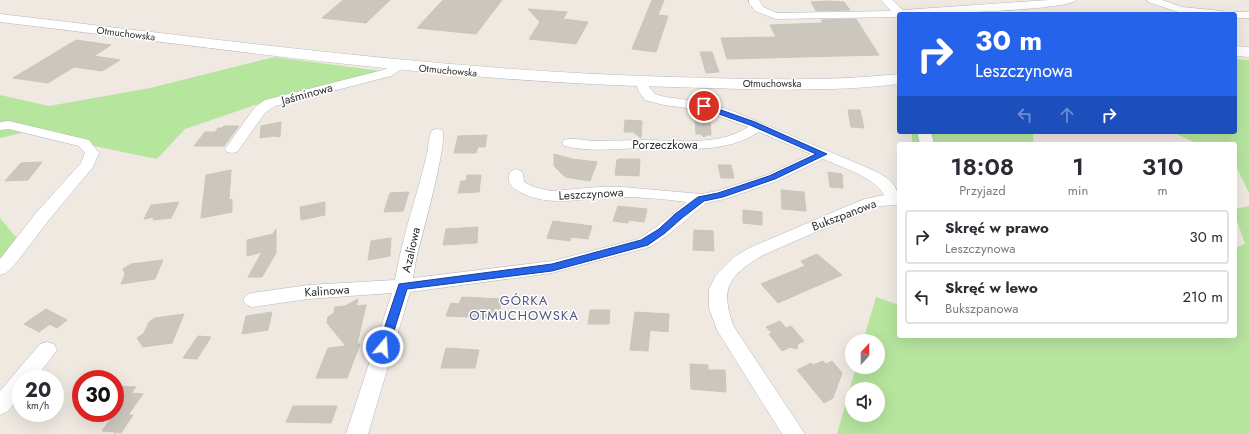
<!DOCTYPE html>
<html lang="pl">
<meta charset="utf-8">
<style>
:root{--surface:#fff;--page:#f2f2f3;--text:#2b2b33;--muted:#7c7c81;--line:#e1e1e2}
body{margin:0;font-family:Jost,sans-serif;background:var(--page);color:var(--text);height:100vh;display:flex;flex-direction:column;font-size:15px;white-space:nowrap}
*{box-sizing:border-box;margin:0}
p{font-size:13px;color:var(--muted)}
.icon{flex:none;width:22px;height:22px;fill:none;stroke:currentColor;stroke-width:2;stroke-linecap:round;stroke-linejoin:round}
.map{position:relative;flex:1;overflow:hidden}
.sheet{position:absolute;left:897px;top:142px;width:340px;height:196px;display:flex;flex-direction:column;background:var(--surface);border-radius:4px;box-shadow:0 4px 16px #0002}
.sheet>*{flex:none}
.guide{position:absolute;left:897px;top:12px;width:340px;height:122px;border-radius:4px;box-shadow:0 4px 16px #0002;background:#2563eb;color:#fff;overflow:hidden}
.needle{width:26px;rotate:21deg}
.controls{position:absolute;left:845px;top:334px;display:grid;gap:8px}
.controls a{display:grid;place-items:center;width:40px;height:40px;border-radius:50%;background:var(--surface);box-shadow:0 4px 16px #0002;font-size:20px}
.speed{position:absolute;left:12px;top:370px;display:flex;gap:8px;font-size:20px;font-weight:700;text-align:center}
.speed>*{display:grid;place-content:center;width:52px;height:52px;border-radius:50%;background:var(--surface);box-shadow:0 4px 16px #0002;line-height:1}
.speed small{font-size:10px;font-weight:400}
.speed .limit{border:6px solid #d22;background:#fff;color:#111}
.pin{position:absolute;display:grid;place-items:center;width:34px;height:34px;color:#fff;margin:-17px;border:2px solid #fff;border-radius:50%;box-shadow:0 1px 4px #0007}
.me{position:absolute;width:44px;margin:-22px;rotate:18deg;stroke-linejoin:round;filter:drop-shadow(0 0 3px #0008)}
.turn{display:flex;align-items:center;gap:14px;height:84px;padding:0 12px;font-size:18px}
.turn .icon{width:52px;height:52px;stroke-width:2.5}
.turn b{display:block;font-size:28px;line-height:34px}
.lanes{display:flex;align-items:center;height:38px;padding:0 12px;background:#0003;justify-content:center;gap:20px;direction:ltr}
.lanes .off{opacity:.35}
.eta{display:flex;justify-content:space-evenly;align-items:center;height:68px;text-align:center}
.eta b{font-size:24px;font-weight:600;line-height:28px}
ul{padding:0;list-style:none}
li{display:flex;align-items:center;gap:12px;height:54px;margin:0 8px 6px;padding:0 4px;border:2px solid var(--line);border-radius:4px}
li div{flex:1}
li b{display:block;font-size:15px}
li em{font-style:normal}
.map>svg:first-child{display:block}
.green{fill:#b6e59e;fill-rule:evenodd}
.building{fill:#cbc7bf;stroke:#cbc5ba}
.lines{fill:none;stroke-linecap:round;stroke-linejoin:round}
.minor-casing{stroke:#b4b7c1;stroke-width:1}
.secondary-casing{stroke:#b4b7c1;stroke-width:1}
.minor{fill:#fff;fill-rule:evenodd}
.secondary{fill:#fff;fill-rule:evenodd}
.route{fill:#2563eb;stroke:#184099}
.labels{text-anchor:middle;stroke-width:3;stroke-linejoin:round;paint-order:stroke}
.far-street-label{font-size:10px;fill:#2e2e2e;stroke:#fff}
.street-label{font-size:12px;fill:#2e2e2e;stroke:#fff}
.neighbourhood-label{font-size:13px;letter-spacing:1px;fill:#4d5680;stroke:#fff}
</style>
<div class="map">
<svg width="1249" height="434" viewBox="0 0 1249 434">
<rect width="100%" height="100%" fill="#efe9e1"/>
<path class="green" d="M274 57 381 71 267 101 185 129 157 159 26 132 0 138V95L49 106 150 88Z
M1235 59 1249 60V193L1235 164V144H1198L1172 132H1235Z
M912 132H1033V144H912Z
M1249 206V434H837L856 367H878V341H863L876 297 899 305V336H1235V248L1245 244 1235 215V209ZM852 389H878V415H852Z
M0 218 21 243 0 262Z"/>
<path class="building" d="M343 0H390L366 23 322 18Z
M443 0H502L476 34 417 28Z
M652 0H664L658 15 668 16 656 52 632 49Z
M826 1 844 2 850 10 816 11 811 2Z
M528 9 567 12 563 19 588 22 576 44 529 39 540 22Z
M856 19 879 55 727 59 721 38 776 37 770 25 823 23 821 20Z
M76 40 111 45 94 56 120 60 102 71 74 67 48 83 13 78Z
M700 52H712L719 72 706 73Z
M848 110H860L864 128 851 127Z
M625 120 642 121 641 138 633 132H624Z
M695 120 710 121 711 135H707L704 137 700 134H696Z
M281 122 280 137 273 136 260 138 261 126Z
M224 126H239L224 146H194L205 132H215L218 128H222Z
M487 135 485 147H478L476 153H454L458 136Z
M554 154 572 159 597 162 590 181 565 177 554 166Z
M619 159H640L639 176 615 175 617 160Z
M42 162 28 180 5 181 21 163Z
M718 165H731L734 178H721Z
M231 170 229 200 232 199V212L201 218 206 175Z
M828 172 842 174 843 188 830 187Z
M467 175H481L479 192 458 193 461 181H466Z
M781 190 804 192 806 211 782 209Z
M409 192 403 211 384 212 390 193Z
M179 202 171 218 153 220 154 217 144 219 151 205Z
M325 202V215L301 220 300 207Z
M618 206 647 209 644 222 629 220 628 223 613 221Z
M743 210 762 212V225L743 223Z
M553 221 592 226 588 239 571 237 570 241 547 238Z
M478 227 477 243 443 245 446 229Z
M276 229V253L262 277H248L262 252 247 256V240L273 234Z
M694 230 713 231 714 251 693 250Z
M391 238 390 256 368 260 371 241Z
M817 254 842 275 778 303 761 284 805 266 801 261Z
M163 260 155 279 121 284 125 274 123 269 131 264Z
M462 297 502 299 498 318 446 316 451 303 459 304Z
M358 299 356 306 366 305 357 344H360L347 378H316L328 348 346 346 327 323 328 317 334 313 335 307 345 306Z
M46 309 67 320 57 328 50 324 39 332 24 324Z
M590 310H610L609 324H588Z
M272 312 268 330 242 334 246 316Z
M635 312 669 314 668 332 650 330 648 351 630 350Z
M184 314 172 343 143 347 137 338 144 333 149 322 155 318Z
M780 321 786 328 791 326 804 341 798 344 797 349 790 347 782 351 769 334 772 333 766 327Z
M198 336 211 337 197 359 183 358Z
M446 348 479 350 475 368H441Z
M823 361 826 364 832 361 842 373 833 398 824 403 797 370 811 363 813 365Z
M690 364 708 365V370H725L726 392 691 389Z
M115 386 136 387 131 393 143 394 128 415H133L121 433 116 432 115 434V432L102 431 122 403 115 406Z
M293 406H337L331 423 286 422Z"/>
<g class="lines">
<g class="minor-casing">
<path id="minor" d="M749 0H759L763 7 777 13 891 11 881 0H892L903 10 1049 0H1076C1067 11 922 14 899 14V17L776 19 755 11 749 3Z
M1147 0H1162L1182 7 1222 11 1227 14 1181 13 1148 2Z
M1235 12H1249V18H1235V14H1230Z
M400 62 404 63 406 66 391 76 275 106 265 113 237 152 232 153 227 152 225 149 255 107 265 100 383 70Z
M646 78 650 79 652 82 649 87 655 94 665 97 704 102 735 112 868 168C887 177 899 182 899 205L880 206 866 210 761 256C727 277 720 289 734 327L805 434H782L717 330 709 308V289L716 275 734 257 749 248 845 207 865 199 884 195C875 177 841 167 823 159L777 181 725 199 706 203 668 235 650 247 552 273 410 292 368 434H346L392 293 308 299 252 307 246 305 243 300 246 295 252 293 308 285 395 280C402 237 417 196 427 154 429 146 428 137 432 130L437 129 442 130C449 140 420 242 416 260L413 278 552 261 638 239 656 227 687 202C664 199 642 197 619 197 583 197 547 210 515 189 508 185 507 177 511 171L516 169 521 171 523 174 524 182 534 187 551 191 599 187H623L701 194 717 191 767 175 811 154 759 132C723 155 681 148 640 148 615 149 589 152 564 146L562 143 564 140C574 137 587 141 597 141 613 141 628 140 643 140 678 140 716 147 748 127L702 110 664 105 645 100 639 92 637 87 642 79Z
M9 121 89 140 99 153 93 167 48 221 16 263 6 273 0 275V259L36 213 81 163 85 153 79 146 9 129 0 130V122Z
M917 132H931L934 144H920Z
M47 342 54 344 57 350 35 379H21V396L7 412 0 415V391L40 344Z"/>
</g>
<g class="secondary-casing">
<path id="secondary" d="M0 14C224 40 447 71 672 77 748 79 824 82 899 74V84C824 93 748 89 672 87 447 82 224 49 0 22Z
M1235 46 1249 47V57L1235 56Z"/>
</g>
<use href="#minor" class="minor"/>
<use href="#secondary" class="secondary"/>
</g>
<path class="route" d="M704 104 755 122 827 154 775 179 723 197 704 201 682 218 665 233 648 245 552 271 407 289 389 347 387 350 383 352 380 350 378 347 399 284 552 264 641 240 659 229 675 214 698 197 718 193 769 176 816 154 750 125 702 108V105Z"/>
<g class="labels">
<g class="far-street-label">
<text transform="translate(126 33) rotate(7)" y="4">Otmuchowska</text>
<text transform="translate(448 70) rotate(5)" y="4">Otmuchowska</text>
<text x="772" y="87">Otmuchowska</text>
</g>
<g class="street-label">
<text transform="translate(307 94) rotate(-15)" y="4">Jaśminowa</text>
<text x="665" y="149">Porzeczkowa</text>
<text transform="translate(591 194) rotate(-3)" y="4">Leszczynowa</text>
<text transform="translate(844 215) rotate(-21)" y="4">Bukszpanowa</text>
<text transform="translate(411 250) rotate(-77)" y="4">Azaliowa</text>
<text transform="translate(327 291) rotate(-4)" y="4">Kalinowa</text>
</g>
<g class="neighbourhood-label">
<text x="524" y="305">GÓRKA<tspan x="524" dy="15">OTMUCHOWSKA</tspan></text>
</g>
</g>
</svg>
<div class="controls">
<a><svg class="needle" viewBox="-14 -14 28 28"><path d="M0-13l5 13h-10z" fill="#e53935"/><path d="M0 13l5-13h-10z" fill="#7c7c81"/></svg></a>
<a><svg class="icon" aria-label="sound" viewBox="0 0 24 24"><path d="M4 9h4l5-4v14l-5-4H4zM17 9q2 3 0 6"/></svg></a>
</div>
<div class="speed"><div>20<small>km/h</small></div><div class="limit">30</div></div>
<div class="pin" style="left:704px;top:106px;background:#d93025"><svg class="icon" aria-label="arrive" viewBox="0 0 24 24"><path d="M6 21V4h12l-3 4 3 4H6"/></svg></div>
<svg class="me" style="left:383px;top:347px" viewBox="-20 -20 40 40"><circle r="17" fill="#2563eb" stroke="#fff" stroke-width="3"/><path d="M0-11L8 9 0 5-8 9z" fill="#fff"/></svg>
<div class="guide">
<div class="turn"><svg class="icon" aria-label="right" viewBox="0 0 24 24"><path d="M7 20v-9h11M14 6l5 5-5 5"/></svg><div><b>30 m</b>Leszczynowa</div></div>
<div class="lanes"><svg class="icon off" aria-label="left" viewBox="0 0 24 24"><path d="M17 20v-9H6M10 6l-5 5 5 5"/></svg><svg class="icon off" aria-label="ahead" viewBox="0 0 24 24"><path d="M12 20V5M6 11l6-6 6 6"/></svg><svg class="icon" aria-label="right" viewBox="0 0 24 24"><path d="M7 20v-9h11M14 6l5 5-5 5"/></svg></div>
</div>
<section class="sheet">
<div class="eta">
<div><b>18:08</b><p>Przyjazd</p></div>
<div><b>1</b><p>min</p></div>
<div><b>310</b><p>m</p></div>
</div>
<ul>
<li><svg class="icon" aria-label="right" viewBox="0 0 24 24"><path d="M7 20v-9h11M14 6l5 5-5 5"/></svg><div><b>Skręć w prawo</b><p>Leszczynowa</p></div><em>30 m</em></li>
<li><svg class="icon" aria-label="left" viewBox="0 0 24 24"><path d="M17 20v-9H6M10 6l-5 5 5 5"/></svg><div><b>Skręć w lewo</b><p>Bukszpanowa</p></div><em>210 m</em></li>
</ul>
</section>
</div>
